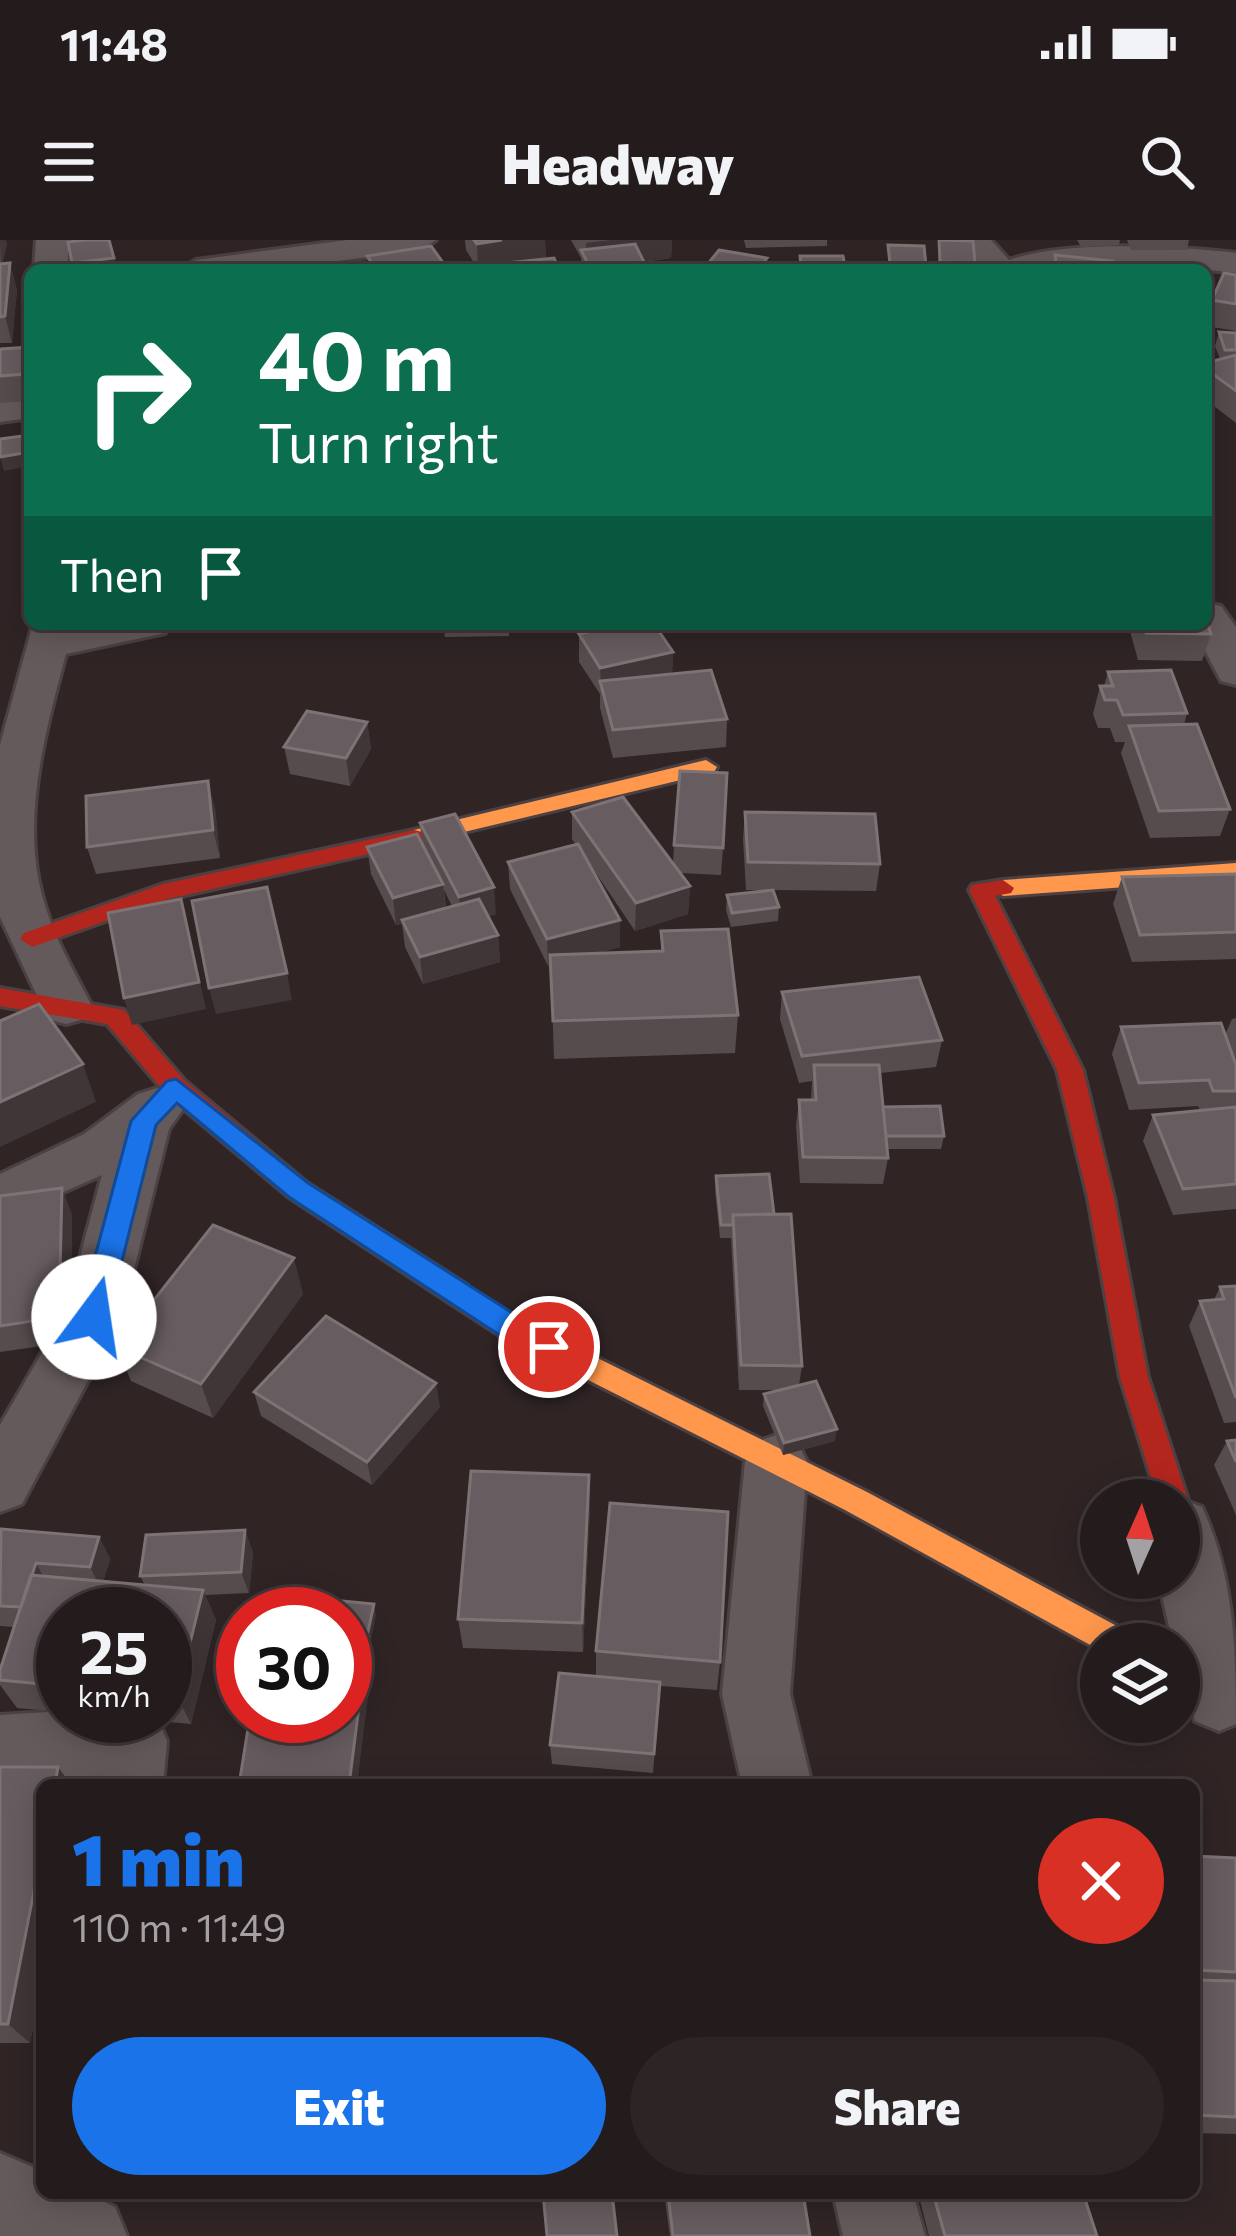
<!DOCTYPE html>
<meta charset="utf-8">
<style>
:root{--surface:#241b1c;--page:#2c2425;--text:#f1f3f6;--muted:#a3a1a3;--line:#41393b;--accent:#1a73e8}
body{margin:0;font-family:Commissioner,sans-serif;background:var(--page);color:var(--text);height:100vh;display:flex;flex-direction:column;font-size:45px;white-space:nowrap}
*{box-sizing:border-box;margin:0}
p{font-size:39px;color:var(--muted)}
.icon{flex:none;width:66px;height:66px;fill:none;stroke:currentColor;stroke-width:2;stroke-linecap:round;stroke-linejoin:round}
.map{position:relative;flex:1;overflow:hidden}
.side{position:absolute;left:36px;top:1539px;width:1164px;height:420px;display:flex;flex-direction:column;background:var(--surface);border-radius:18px;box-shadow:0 6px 30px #0003,0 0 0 3px var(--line)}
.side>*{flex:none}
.guide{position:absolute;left:24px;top:24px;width:1188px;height:366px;border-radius:18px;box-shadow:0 6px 30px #0003,0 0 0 3px var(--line);background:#0b6e4f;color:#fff;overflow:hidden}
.needle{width:78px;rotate:3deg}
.controls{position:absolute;left:1080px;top:1239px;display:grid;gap:24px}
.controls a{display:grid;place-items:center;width:120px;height:120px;border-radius:50%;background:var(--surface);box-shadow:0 6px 30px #0003,0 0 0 3px var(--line);font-size:60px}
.speed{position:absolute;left:36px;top:1347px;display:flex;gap:24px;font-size:60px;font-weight:700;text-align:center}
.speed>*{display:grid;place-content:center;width:156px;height:156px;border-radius:50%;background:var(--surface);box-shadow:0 6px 30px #0003,0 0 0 3px var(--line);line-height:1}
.speed small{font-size:30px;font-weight:400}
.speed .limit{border:18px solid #d22;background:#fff;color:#111}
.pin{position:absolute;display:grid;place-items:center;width:102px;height:102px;color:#fff;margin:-51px;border:6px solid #fff;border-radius:50%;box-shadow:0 3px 12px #0007}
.me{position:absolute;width:132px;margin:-66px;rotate:14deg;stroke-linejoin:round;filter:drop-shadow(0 0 9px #0008)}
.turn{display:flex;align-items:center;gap:42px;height:252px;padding:0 36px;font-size:54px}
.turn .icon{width:156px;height:156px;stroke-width:2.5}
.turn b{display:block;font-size:84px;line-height:102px}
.then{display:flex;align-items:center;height:114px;padding:0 36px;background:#0003;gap:24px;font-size:45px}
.round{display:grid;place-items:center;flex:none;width:126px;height:126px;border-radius:63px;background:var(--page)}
.overview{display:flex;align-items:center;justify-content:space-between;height:204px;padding:0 36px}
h1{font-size:72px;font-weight:800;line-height:90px;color:var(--accent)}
.cta{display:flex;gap:24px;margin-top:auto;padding:24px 36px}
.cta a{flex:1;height:138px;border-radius:72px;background:var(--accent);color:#fff;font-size:48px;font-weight:800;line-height:138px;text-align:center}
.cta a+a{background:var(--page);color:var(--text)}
.status{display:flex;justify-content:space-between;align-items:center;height:84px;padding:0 60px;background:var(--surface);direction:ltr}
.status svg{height:33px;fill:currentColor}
header{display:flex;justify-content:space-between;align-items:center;height:156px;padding:0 36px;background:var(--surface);font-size:54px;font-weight:800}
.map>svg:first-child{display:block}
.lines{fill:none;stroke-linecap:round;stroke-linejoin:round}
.street-casing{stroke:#4c4142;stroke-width:6}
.slow-casing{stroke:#4c4142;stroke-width:6}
.jam-casing{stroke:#4c4142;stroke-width:6}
.street{fill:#655a5b;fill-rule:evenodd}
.slow{fill:#ff974d;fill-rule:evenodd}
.jam{fill:#b3261e;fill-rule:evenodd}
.wall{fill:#564c4e;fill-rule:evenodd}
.shaded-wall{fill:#403537}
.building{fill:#675c5f;stroke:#7d7274;stroke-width:3}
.route{fill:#1a73e8;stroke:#114b97;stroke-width:3}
</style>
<div class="status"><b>11:48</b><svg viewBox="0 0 49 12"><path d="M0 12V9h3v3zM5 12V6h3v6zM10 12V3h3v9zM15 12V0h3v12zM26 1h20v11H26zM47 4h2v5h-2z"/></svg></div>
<header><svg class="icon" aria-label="menu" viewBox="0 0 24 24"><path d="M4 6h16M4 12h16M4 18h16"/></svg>Headway<svg class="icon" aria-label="search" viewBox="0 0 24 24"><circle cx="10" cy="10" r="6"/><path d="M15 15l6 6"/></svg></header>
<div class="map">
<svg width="1236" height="1996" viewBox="0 0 1236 1996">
<rect width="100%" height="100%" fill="#302425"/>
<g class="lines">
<g class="street-casing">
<path id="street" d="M36 0H68V30H34Z
M347 0H436L420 10 270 30H179L196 20Z
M953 0H991L1009 20C1066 0 1173 6 1236 13V33L1183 27 983 30Z
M30 156V178L0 182V160Z
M1206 363 1221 366 1236 387V445L1221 441 1191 384H1206Z
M33 384H171L165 393 66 414C46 489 21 577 42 655 52 694 73 730 92 766L84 779 66 784 48 779 0 677V505Z
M157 848 176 854 184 868 169 889 122 1077 22 1264 0 1272V1185L65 1073 102 935 0 980V934L84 894 138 854Z
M776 1195 798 1203 807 1222 790 1454 812 1545H742L722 1454 745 1222 754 1203Z
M1179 1258 1202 1267C1234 1336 1236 1409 1236 1484L1219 1491 1195 1481 1179 1432V1404H1173L1158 1338H1179V1260H1174Z
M63 1471V1476L157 1477 167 1501 163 1545H93L94 1537 0 1543V1475Z
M0 1913 42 1931V1953H86L115 1967 127 1996H0Z
M833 1953H913L925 1996H843Z"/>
</g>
<g class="slow-casing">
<path id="slow" d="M706 520 717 527 714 532 414 604 403 597 414 590Z
M1236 623V639L1003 656 992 648 1003 640Z
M457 1042 521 1080 867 1252 1130 1393 1135 1404H1101V1411L845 1270 501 1096 447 1061 443 1053 447 1045Z"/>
</g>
<g class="jam-casing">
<path id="jam" d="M414 590 422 592V602L168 659 32 707 20 699 24 693 163 644Z
M1003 640 1014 648 1011 653 995 656 1083 830 1114 958 1148 1137 1188 1260 1179 1271V1260H1158L1120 1137 1088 958 1057 830 969 650 972 645Z
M0 748 124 770 185 841 307 943 467 1045 471 1053 467 1061H447L289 957 167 855 107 784 0 766Z"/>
</g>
<use href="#street" class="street"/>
<use href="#slow" class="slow"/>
<use href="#jam" class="jam"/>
</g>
<path class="wall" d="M0 0 7 4 2 24 17 49 12 103H0Z
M465 0H545L546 19 554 18 559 30H475L476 26 466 10Z
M571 0H672L671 18 644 22 648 30H581V18Z
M744 0H827V6L746 8Z
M939 0 975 23 974 30H938Z
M1077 0H1120L1119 5 1081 7Z
M1127 0H1189L1187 10H1131Z
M888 5 926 25 925 30H888Z
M800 16 845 26V30H799Z
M1236 35V91L1206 86 1212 60Z
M1219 92 1236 93V183L1206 160V123L1220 119 1215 106Z
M0 109 30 112V161L0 163Z
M443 384H509V396L445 397Z
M1128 384H1206L1211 394 1202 421 1138 420Z
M579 394 673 412 672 434 727 479 726 507 613 518 600 468V454L579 422Z
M1108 432 1187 473 1184 485 1230 569 1220 596 1150 598 1121 513 1125 502H1115L1110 488H1098L1093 474 1100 446H1104Z
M367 482 371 509 350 546 290 534 284 507Z
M215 568 220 618 96 634 87 607Z
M572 572 673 625 674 605 723 608 721 635 680 633 690 646 688 674 635 691 585 617 620 680V707L597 713 661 711V691L738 775 735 813 554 819 551 725 548 726 510 649 508 622 576 605 572 599Z
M745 572 880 624 876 651 773 650 779 667 778 681 731 687 726 670 727 655 770 650H746L743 599Z
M420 583 496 674 488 676 498 695 500 722 423 744 405 707 402 684 396 685 371 634 367 607 422 604ZM444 650 452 666 446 668Z
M1236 634V719L1132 722 1113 664 1122 637Z
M782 752 942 800 936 827 880 833 883 867 944 896 941 909H888V918L883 944 800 943 796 886 799 860H811L812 841 799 843 780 779Z
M1236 778V969L1173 975 1143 901 1153 875 1200 870 1198 866 1129 870 1112 814 1121 787 1225 795 1232 779Z
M716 936 774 974 802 1126 799 1145 835 1201 783 1215 763 1166 764 1154 779 1150H739L731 998H720L715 950Z
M0 956 72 974 70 1102 0 1112Z
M1236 1046V1182L1224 1183 1189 1086 1200 1061 1214 1060 1220 1047Z
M303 1054 213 1178 131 1141 117 1107Z
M254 1152 440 1167 372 1245 261 1176Z
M1236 1200V1275L1214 1225 1227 1201Z
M589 1235 590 1267 583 1412 463 1408 458 1379Z
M245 1290 253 1313 249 1353 205 1355 216 1380 191 1484 102 1476H165V1374H63V1472L17 1468 0 1445V1430L14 1387 0 1386V1294L99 1297 110 1319 103 1342 145 1345 140 1336Z
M596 1411 720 1422 717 1450 660 1446 653 1533 552 1524 550 1505 596 1436Z
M0 1527H58L71 1545H42V1740L30 1803H0Z
M1194 1616 1236 1618V1894L1194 1893Z
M664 1953H803L810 1996H670Z
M918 1953H1083L1097 1996H929Z"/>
<path class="shaded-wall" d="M0 0H6L7 4 1 27Z
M502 0H545L546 19 478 29 477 4Z
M610 0H672L671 18 590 28 587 22 586 3Z
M114 18 116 30H74L72 23Z
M10 23 17 49 12 103 5 76Z
M444 24V30H409Z
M29 107 30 112V148L26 134Z
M30 212V226L4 231 0 217Z
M673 412 672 440 601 443 600 428Z
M367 482 371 509 350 546 346 518Z
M208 541 215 568 220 618 213 590Z
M443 644 446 672 396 685 393 658Z
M690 646 688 674 635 691 636 663Z
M494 647 496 674 462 684 459 657Z
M181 659 206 769 132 785 124 758Z
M620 680V707L548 726 547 699Z
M498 695 500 722 423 744 420 717Z
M287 733 292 760 216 774 209 748Z
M83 824 96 862 0 907V862Z
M62 948 72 974 70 1102 59 1077Z
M294 1018 303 1054 213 1178 201 1144Z
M436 1143 440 1167 372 1245 367 1222Z
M837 1189 835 1201 783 1215 784 1203Z
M589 1235 590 1267 583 1412 582 1383Z
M245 1290 253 1313 249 1353 241 1332Z
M99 1297 110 1319 101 1349 90 1327Z
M36 1323 48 1345 22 1367Z
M203 1350 216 1380 191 1484 177 1456Z
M374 1364 376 1375 370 1406 373 1417 357 1545H349L367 1401Z
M58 1527 71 1545H55Z
M42 1610V1740L30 1803 8 1784Z"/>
<path class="building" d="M85 0H109L114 18 72 23 68 2Z
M474 0H502L477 4Z
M939 0 973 1 975 23 940 22Z
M635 4 648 30H591L581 10Z
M888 5 924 6 926 25 890 24Z
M431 6 444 24 409 30H377L367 16Z
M719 10 767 18 758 30H703Z
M1055 15 1113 21 1112 30H1057Z
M800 16H843L845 26H801Z
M554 18 559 29 476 30 475 26Z
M10 23 5 76 0 77V24Z
M1224 33 1236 35V64L1212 60Z
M1219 92 1236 93V110H1225Z
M29 107 26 134 0 136V109Z
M1236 115V151L1206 129V123Z
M30 195V212L0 217V199Z
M1206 379 1211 394 1146 393 1143 384H1206Z
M625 384H654L673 412 600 428 579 394Z
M711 430 727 479 613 490 600 441Z
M1171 430 1187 473 1123 475 1117 460H1105L1100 446H1113L1108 432Z
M307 471 367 482 346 518 284 507Z
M1197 484 1230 569 1159 571 1129 486Z
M680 531 727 533 723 608 674 605Z
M208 541 213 590 87 607 86 556Z
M623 557 690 646 636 663 572 572Z
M745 572 875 574 880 624 748 622Z
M455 574 494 647 459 657 420 583Z
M417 594 443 644 393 658 367 607Z
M578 604 620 680 547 699 508 622Z
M1236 634V692L1140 695 1122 637Z
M267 647 287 733 209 748 192 661Z
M773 650 779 667 732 673 727 655Z
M181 659 199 742 124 758 108 673Z
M479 659 498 695 420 717 402 680Z
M728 689 738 775 553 781 550 715 663 711 661 691Z
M919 737 942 800 802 816 782 752Z
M39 764 83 824 0 862V781Z
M1221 783 1236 825V851H1213L1209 840 1139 843 1121 787Z
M814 825H879L888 918 803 917 799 860H816Z
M940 866 944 896H886L883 867Z
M1236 867V944L1183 949 1153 875Z
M769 934 774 974 733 975V985H721L716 936Z
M62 948 59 1077 0 1086V956Z
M791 974 802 1126 741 1125 733 975Z
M213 985 294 1018 201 1144 117 1107Z
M1236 1046V1158L1200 1061 1224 1059 1220 1047Z
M326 1076 436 1143 367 1222 254 1152Z
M816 1141 837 1189 784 1203 764 1154Z
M1236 1200V1222L1227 1201Z
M471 1231 589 1235 582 1383 458 1379Z
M610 1263 728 1272 720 1422 596 1411Z
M1 1289 99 1297 90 1327 36 1323 21 1367 0 1366Z
M245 1290 241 1332 140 1336 146 1295Z
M31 1335 203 1350 177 1456 165 1455V1374H63V1446L0 1440V1430Z
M270 1354 374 1364 367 1396H345V1374H265Z
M345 1396H368L349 1545H239L250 1476H345Z
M559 1433 660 1442 654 1514 550 1505Z
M0 1527H58L55 1545H42V1610L8 1784H0Z
M1194 1616 1236 1618V1732L1194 1730Z
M1194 1740 1236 1741V1877L1194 1875Z
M543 1953H612L617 1996H547Z
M668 1953H803L810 1996H673Z
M933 1953H1083L1097 1996H945Z"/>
<path class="route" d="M176 839 308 943 522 1079 559 1098 564 1107 559 1115 549 1119 501 1096 289 957 177 863 156 885 108 1077 104 1086H84L79 1077 131 881 167 841Z"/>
</svg>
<div class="controls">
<a><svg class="needle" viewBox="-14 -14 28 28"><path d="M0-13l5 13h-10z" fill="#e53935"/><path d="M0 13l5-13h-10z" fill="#a3a1a3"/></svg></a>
<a><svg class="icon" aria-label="layers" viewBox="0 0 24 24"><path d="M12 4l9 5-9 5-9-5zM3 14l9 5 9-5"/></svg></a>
</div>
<div class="speed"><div>25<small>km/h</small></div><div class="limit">30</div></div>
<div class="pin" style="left:549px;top:1107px;background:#d93025"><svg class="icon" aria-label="arrive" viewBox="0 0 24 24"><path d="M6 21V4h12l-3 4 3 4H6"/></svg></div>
<svg class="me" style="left:94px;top:1077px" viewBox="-20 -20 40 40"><circle r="19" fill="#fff"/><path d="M0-13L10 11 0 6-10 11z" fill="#1a73e8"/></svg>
<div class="guide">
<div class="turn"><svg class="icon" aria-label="right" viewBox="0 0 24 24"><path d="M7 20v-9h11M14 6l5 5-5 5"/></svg><div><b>40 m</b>Turn right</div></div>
<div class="then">Then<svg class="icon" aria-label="arrive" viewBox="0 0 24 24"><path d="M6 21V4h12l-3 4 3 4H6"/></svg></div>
</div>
<section class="side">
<div class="overview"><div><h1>1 min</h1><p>110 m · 11:49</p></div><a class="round" style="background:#d93025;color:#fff"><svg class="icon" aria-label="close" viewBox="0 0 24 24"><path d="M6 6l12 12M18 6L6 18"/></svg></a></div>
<div class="cta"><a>Exit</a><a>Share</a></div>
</section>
</div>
